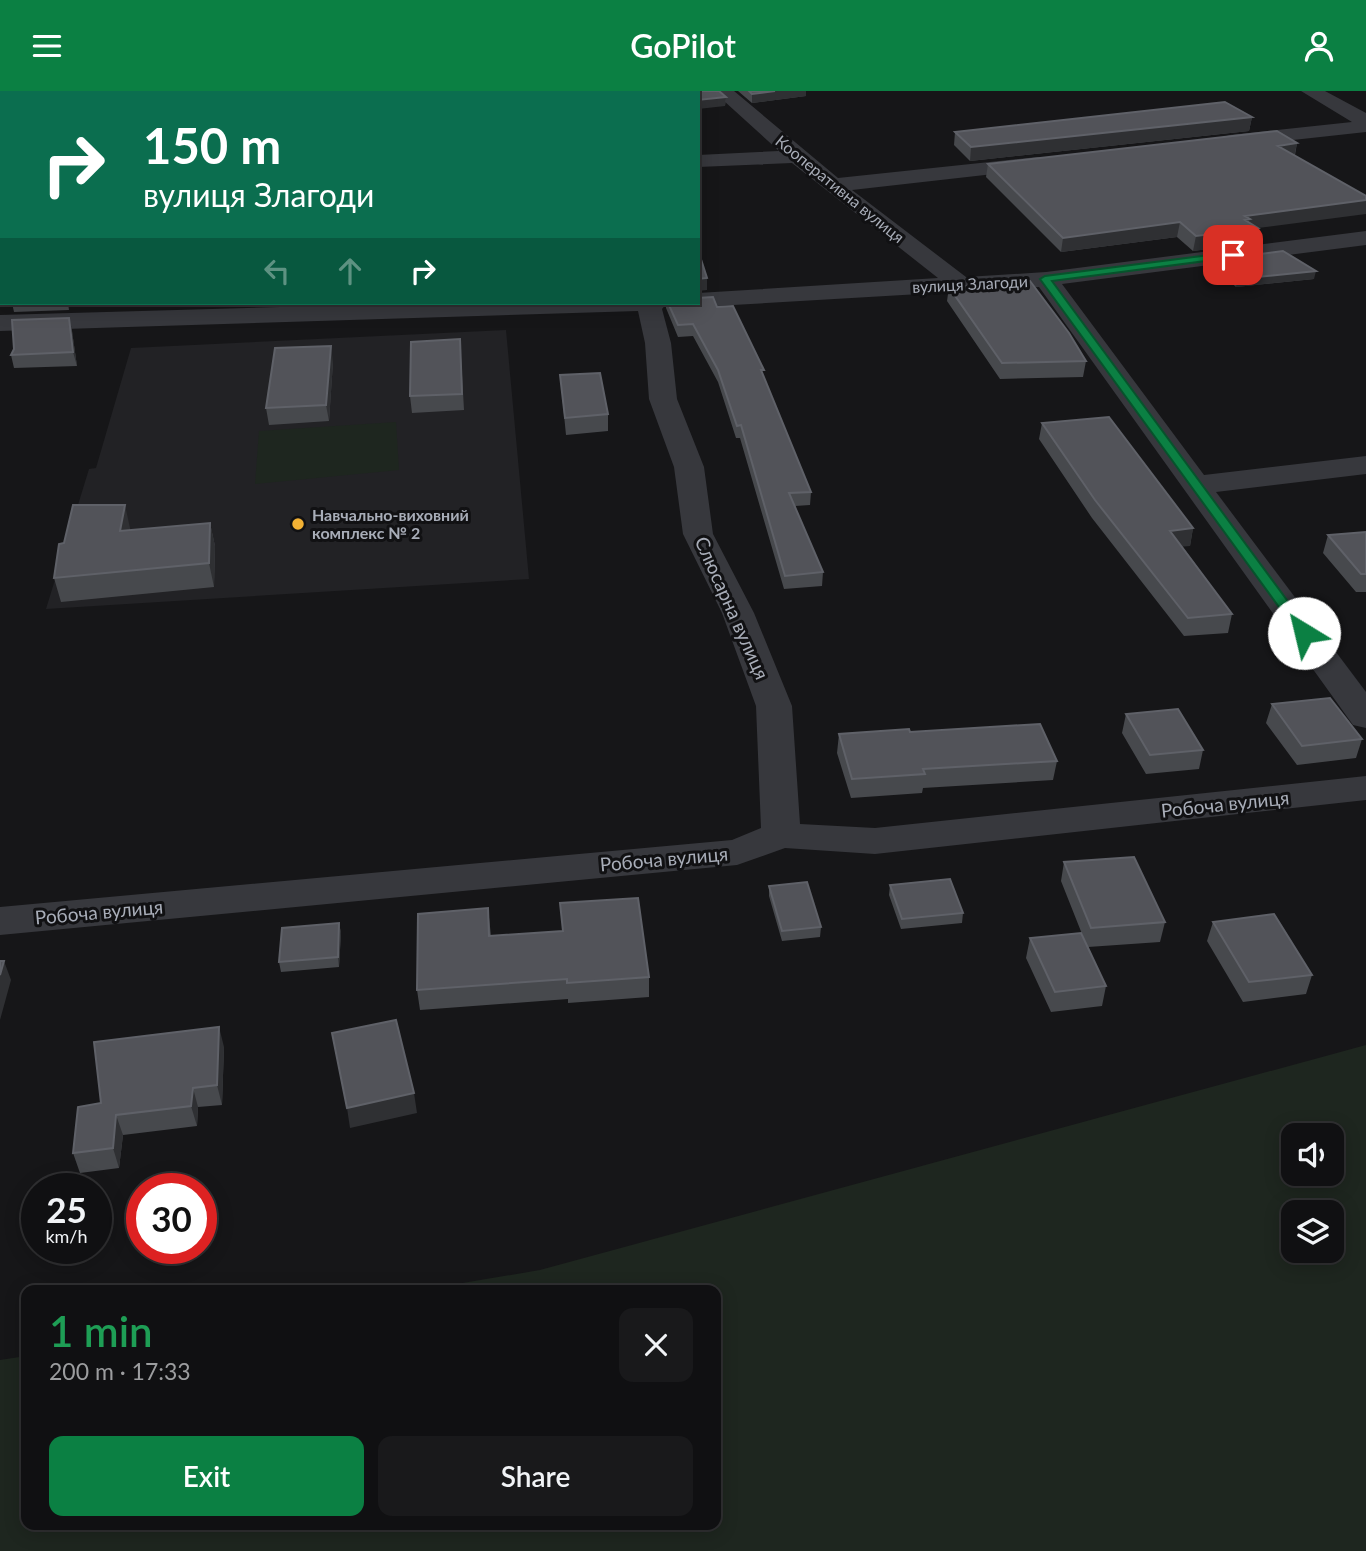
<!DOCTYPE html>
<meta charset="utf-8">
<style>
:root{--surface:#101012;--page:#19191b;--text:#f1f3f6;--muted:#9c9d9f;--line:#303032;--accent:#0b8043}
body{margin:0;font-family:Lato,sans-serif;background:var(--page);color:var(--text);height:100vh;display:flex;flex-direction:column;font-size:26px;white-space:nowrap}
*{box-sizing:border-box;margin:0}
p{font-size:23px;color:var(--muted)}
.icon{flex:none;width:38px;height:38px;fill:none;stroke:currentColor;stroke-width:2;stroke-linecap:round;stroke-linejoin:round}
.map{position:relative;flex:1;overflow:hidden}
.drawer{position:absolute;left:21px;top:1194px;width:700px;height:245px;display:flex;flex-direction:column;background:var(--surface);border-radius:14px;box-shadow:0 4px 18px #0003,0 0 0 2px var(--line)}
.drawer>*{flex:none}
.banner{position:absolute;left:0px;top:0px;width:700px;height:214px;box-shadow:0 4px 18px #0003,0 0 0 2px var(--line);background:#0b6e4f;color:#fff;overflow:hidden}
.controls{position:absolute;left:1281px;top:1032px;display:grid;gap:14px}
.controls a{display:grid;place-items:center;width:63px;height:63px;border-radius:14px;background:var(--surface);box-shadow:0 4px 18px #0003,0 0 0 2px var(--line);font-size:35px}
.speed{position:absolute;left:21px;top:1082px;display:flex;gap:14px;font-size:35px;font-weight:700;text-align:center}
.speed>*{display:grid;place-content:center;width:91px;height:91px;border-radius:50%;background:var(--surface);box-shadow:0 4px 18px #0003,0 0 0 2px var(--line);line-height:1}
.speed small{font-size:18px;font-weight:400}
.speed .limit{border:10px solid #d22;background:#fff;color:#111}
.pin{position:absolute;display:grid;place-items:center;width:60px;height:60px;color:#fff;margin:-30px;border-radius:14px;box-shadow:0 4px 10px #0006}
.me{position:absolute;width:77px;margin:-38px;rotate:324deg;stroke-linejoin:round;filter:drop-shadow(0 0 5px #0008)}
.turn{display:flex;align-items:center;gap:24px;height:147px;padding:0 28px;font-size:32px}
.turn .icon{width:91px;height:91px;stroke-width:2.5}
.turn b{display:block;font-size:49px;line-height:60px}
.lanes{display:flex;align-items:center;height:66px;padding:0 28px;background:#0003;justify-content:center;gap:35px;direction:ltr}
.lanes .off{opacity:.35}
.round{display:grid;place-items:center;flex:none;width:74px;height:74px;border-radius:14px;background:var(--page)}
.summary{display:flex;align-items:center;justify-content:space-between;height:119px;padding:0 28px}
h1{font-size:42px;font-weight:600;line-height:52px;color:#1e9e55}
.cta{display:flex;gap:14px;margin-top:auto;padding:14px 28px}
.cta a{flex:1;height:80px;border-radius:14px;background:var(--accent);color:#fff;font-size:28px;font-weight:600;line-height:80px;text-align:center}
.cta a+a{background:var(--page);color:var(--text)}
header{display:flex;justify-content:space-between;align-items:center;height:91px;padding:0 28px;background:var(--accent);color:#fff;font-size:32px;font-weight:600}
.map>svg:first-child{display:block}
.built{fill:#222225}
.green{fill:#1e261f;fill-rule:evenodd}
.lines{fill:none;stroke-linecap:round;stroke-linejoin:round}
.minor{fill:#37383d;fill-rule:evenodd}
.wall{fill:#47494d}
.shaded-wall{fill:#2f3033}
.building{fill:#525359;stroke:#5f6168;stroke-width:2}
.route{fill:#0b8043;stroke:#07532c;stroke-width:2}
.poi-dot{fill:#f2b134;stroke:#111113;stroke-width:2.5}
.labels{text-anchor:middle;stroke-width:6;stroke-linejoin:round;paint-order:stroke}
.far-street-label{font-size:16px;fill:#a8adb8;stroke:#111113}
.far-poi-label{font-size:16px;font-weight:bold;fill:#a8adb8;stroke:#111113;text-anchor:start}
.street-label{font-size:19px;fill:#a8adb8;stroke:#111113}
</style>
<header><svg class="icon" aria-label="menu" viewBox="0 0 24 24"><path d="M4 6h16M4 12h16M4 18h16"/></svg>GoPilot<svg class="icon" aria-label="person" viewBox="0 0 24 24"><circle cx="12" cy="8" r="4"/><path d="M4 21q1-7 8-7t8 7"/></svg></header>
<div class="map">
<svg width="1366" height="1460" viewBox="0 0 1366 1460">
<rect width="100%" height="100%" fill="#161618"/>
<path class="built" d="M506 239 529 488 46 518 89 378 96 377 131 257Z"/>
<path class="green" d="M396 331 399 379 255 393 259 340Z
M1366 954V1460H0V1269L26 1265V1433H716V1199H421L540 1179ZM1293 1045H1332V1083H1293ZM1293 1122H1332V1160H1293Z"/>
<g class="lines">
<path class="minor" d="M713 0H734L838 87 1038 66 1045 68 1048 72 1045 76 1038 78 852 99 966 186 1046 181 1366 140V154L1062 193 1204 384 1366 365V383L1216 401 1366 601V637L1353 634 1039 196 698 216 689 214 688 212H698V202L938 187 792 72 698 76V64L779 60Z
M1301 0H1325L1366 22V41L1230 56 1223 54 1220 50 1223 46 1230 44 1352 31Z
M0 93H2V107H0Z
M419 212H667L662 218 671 252 677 308 704 376 713 443 754 522 792 615 800 733 875 737 1366 685V709L875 763 785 757 737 774 0 844V816L732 749 761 737 756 615 722 522 683 443 674 376 649 308 645 252 638 220 0 240V224Z"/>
</g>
<path class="wall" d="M659 0H719L726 6 725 15 698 2H661Z
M738 0H806V5L752 12Z
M1252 26 1249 40 970 70 954 54 955 41Z
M1297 52 1295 64 1258 137 1255 152 1193 160 1177 146 1061 161 986 86 988 73Z
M1214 169 1314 188 1236 196 1213 176Z
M949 196 1086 270 1083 286 1000 288 947 210Z
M12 212H68L69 219 14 221Z
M666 212H698L717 216 764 286 811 401 810 414 795 415 823 481 822 495 784 498 740 347H736L718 291 693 245 678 246 666 217Z
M69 227 72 240 77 275 14 277 11 264Z
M460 248 464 319 412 322 410 305Z
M333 271 329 330 269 334 266 317Z
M560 284 608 323V340L566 344Z
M1042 332 1193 437 1190 455H1182L1232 523 1228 542 1184 545 1092 427 1039 348Z
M210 432 215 455 214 496 61 511 54 487 64 452 130 437V439Z
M1366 441V501H1356L1323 462 1328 444Z
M1272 613 1362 648 1356 667 1297 674 1266 632Z
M1126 623 1203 659 1199 678 1146 683 1122 642Z
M910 641 1057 670 1053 689 923 697 922 702 851 707 837 662 839 643Z
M1064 771 1165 831 1160 851 1088 856 1106 895 1102 915 1051 921 1026 867 1030 847 1084 848 1061 790Z
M890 794 963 822 962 832 901 838 889 804Z
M769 795 821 836 820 846 782 850 769 805Z
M488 817 491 845 649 886V906L568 912V908L420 919 417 899Z
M1213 831 1312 884 1306 903 1243 911 1207 850Z
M339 832 341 842 339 876 281 881 279 871Z
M224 956 222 1014 198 1016 197 1035 123 1044 119 1077 80 1082 73 1062 101 1012Z"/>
<path class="shaded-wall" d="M775 0H806V5L752 12V3Z
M726 6 725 15 698 18V9Z
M1252 26 1249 40 970 70 971 56Z
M1297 52 1294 66 1278 55Z
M1366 109V123L1258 137 1255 152 1193 160 1196 145 1245 125Z
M1180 131 1177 146 1061 161 1063 147Z
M1316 180 1314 188 1236 196 1238 188Z
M707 187V199L698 200V188Z
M69 227 72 240 77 275 73 261Z
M331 255 333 271 329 330 326 314Z
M125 414 130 437 126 463 120 440Z
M210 432 215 455 214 496 209 472Z
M1193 437 1190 455 1166 457 1170 440Z
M339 832 341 842 339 876 338 866Z
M4 870 11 889 0 929V884Z
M219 936 224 956 222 1014 217 994Z
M193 997 198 1016 197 1035 191 1015Z
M414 1002 417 1022 350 1037 347 1017Z
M116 1024 123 1044 119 1077 113 1057Z"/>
<path class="building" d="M166 0H256V1L166 2Z
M352 0H439L438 2H352Z
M669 0H719L726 6 698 9V2H671Z
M749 0H775L752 3Z
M1225 11 1252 26 971 56 955 41Z
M1277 40 1297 52 1278 55 1366 105V109L1245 125 1250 128 1245 129 1258 137 1196 145 1180 131 1063 147 988 73Z
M698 159 707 187 698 188Z
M1283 160 1316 180 1238 188 1214 169Z
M1030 190 1069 242 1086 270 1002 272 949 196Z
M713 206 717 216 733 215 764 279H761L811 401 789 402 823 481 785 485 741 334 737 335 718 279 693 233 678 234 668 212H698V207Z
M69 227 73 261 11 264 14 258 12 229Z
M460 248 462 303 410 305 411 251Z
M331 255 326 314 266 317 275 257Z
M600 282 608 323 565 327 560 284Z
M1109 326 1193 437 1170 440 1232 523 1188 527 1095 409 1042 332Z
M73 414H125L120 440 210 432 209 472 54 487 59 453 64 452Z
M1366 441V483H1361L1328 444Z
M1330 607 1362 648 1302 655 1272 613Z
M1178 618 1203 659 1150 664 1126 623Z
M1040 633 1057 670 923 678 925 683 852 688 839 643 909 638 910 641Z
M1134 766 1165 831 1091 837 1064 771Z
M950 788 963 822 902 828 890 794Z
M807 791 821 836 782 840 769 795Z
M638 807 649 886 567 892V888L417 899 418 823 488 817 489 845 563 840 560 812Z
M1274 823 1312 884 1249 891 1213 831Z
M339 832 338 866 279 871 282 837Z
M1081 842 1106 895 1055 901 1030 847Z
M0 870H4L0 884Z
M396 929 414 1002 347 1017 332 942Z
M219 936 217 994 193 997 191 1015 116 1024 113 1057 73 1062 78 1016 101 1012 94 951Z"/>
<path class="route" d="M1233 161 1236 162V166L1052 190 1309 539 1311 542 1304 546 1300 545 1040 188 1045 185Z"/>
<circle class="poi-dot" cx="298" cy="433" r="7"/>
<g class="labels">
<g class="far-street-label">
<text transform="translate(840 98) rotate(39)" y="6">Кооперативна вулиця</text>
<text transform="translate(970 193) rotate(-3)" y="6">вулиця Злагоди</text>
</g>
<g class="far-poi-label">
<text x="312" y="430">Навчально-виховний<tspan x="312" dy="18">комплекс № 2</tspan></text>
</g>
<g class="street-label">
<text transform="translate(732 517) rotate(66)" y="7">Слюсарна вулиця</text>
<text transform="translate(1225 713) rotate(-6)" y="7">Робоча вулиця</text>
<text transform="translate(664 768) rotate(-5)" y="7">Робоча вулиця</text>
<text transform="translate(99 821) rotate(-5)" y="7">Робоча вулиця</text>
</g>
</g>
</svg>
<div class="controls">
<a><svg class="icon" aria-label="sound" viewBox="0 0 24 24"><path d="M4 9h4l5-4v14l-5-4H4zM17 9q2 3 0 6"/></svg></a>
<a><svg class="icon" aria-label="layers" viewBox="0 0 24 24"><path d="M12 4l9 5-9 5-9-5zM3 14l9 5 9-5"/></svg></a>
</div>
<div class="speed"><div>25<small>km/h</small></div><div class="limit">30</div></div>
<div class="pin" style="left:1233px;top:164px;background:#d93025"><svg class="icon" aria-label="arrive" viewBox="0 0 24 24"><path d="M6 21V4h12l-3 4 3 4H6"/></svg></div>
<svg class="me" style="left:1304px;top:542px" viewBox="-20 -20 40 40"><circle r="19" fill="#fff"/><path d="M0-13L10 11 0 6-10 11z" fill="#0b8043"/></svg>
<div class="banner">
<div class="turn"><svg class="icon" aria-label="right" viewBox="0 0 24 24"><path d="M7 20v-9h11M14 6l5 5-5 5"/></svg><div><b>150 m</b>вулиця Злагоди</div></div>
<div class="lanes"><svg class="icon off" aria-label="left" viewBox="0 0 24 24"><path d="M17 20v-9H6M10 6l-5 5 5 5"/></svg><svg class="icon off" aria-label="ahead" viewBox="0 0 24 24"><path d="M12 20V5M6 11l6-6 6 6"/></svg><svg class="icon" aria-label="right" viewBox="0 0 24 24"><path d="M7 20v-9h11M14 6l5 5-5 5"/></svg></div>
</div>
<section class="drawer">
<div class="summary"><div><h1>1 min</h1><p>200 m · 17:33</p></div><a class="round"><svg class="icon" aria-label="close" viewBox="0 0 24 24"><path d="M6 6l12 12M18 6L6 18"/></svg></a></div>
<div class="cta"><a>Exit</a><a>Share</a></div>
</section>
</div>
